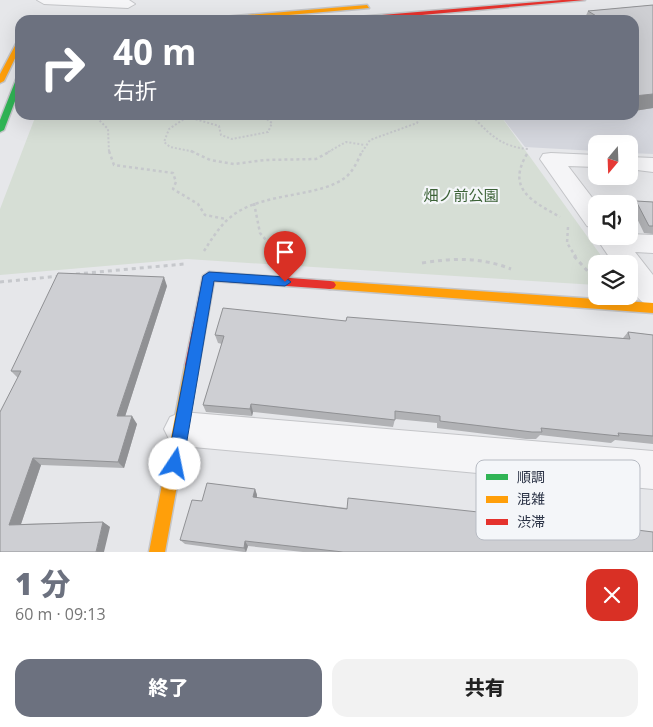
<!DOCTYPE html>
<html lang="ja">
<meta charset="utf-8">
<style>
:root{--surface:#fff;--page:#f2f2f2;--text:#222;--muted:#767676;--accent:#6c717f}
body{margin:0;font-family:"Open Sans","Noto Sans JP",sans-serif;background:var(--page);color:var(--text);height:100vh;display:flex;flex-direction:column;font-size:19px;white-space:nowrap}
*{box-sizing:border-box;margin:0}
p{font-size:16px;color:var(--muted)}
.icon{flex:none;width:28px;height:28px;fill:none;stroke:currentColor;stroke-width:2;stroke-linecap:round;stroke-linejoin:round}
.map{position:relative;height:552px;overflow:hidden}
.drawer{display:flex;flex-direction:column;background:var(--surface);flex:1}
.drawer>*{flex:none}
.top-card{position:absolute;left:15px;top:15px;width:624px;height:105px;border-radius:15px;box-shadow:0 5px 20px #0002;background:#6c717f;color:#fff;overflow:hidden}
.needle{width:32px;rotate:199deg}
.fabs{position:absolute;left:588px;top:135px;display:grid;gap:10px}
.fabs a{display:grid;place-items:center;width:50px;height:50px;border-radius:10px;background:var(--surface);box-shadow:0 5px 20px #0002;font-size:25px}
.pin{position:absolute;display:grid;place-items:center;width:42px;height:42px;color:#fff;margin:-51px -21px;border-radius:50% 50% 50% 0;rotate:-45deg;box-shadow:0 0 5px #0007}
.pin .icon{rotate:45deg}
.me{position:absolute;width:55px;margin:-28px;rotate:11deg;stroke-linejoin:round;filter:drop-shadow(0 0 4px #0008)}
.turn{display:flex;align-items:center;gap:18px;height:105px;padding:0 15px;font-size:22px}
.turn .icon{width:65px;height:65px;stroke-width:2.5}
.turn b{display:block;font-size:35px;line-height:42px}
.round{display:grid;place-items:center;flex:none;width:52px;height:52px;border-radius:15px;background:var(--page)}
.overview{display:flex;align-items:center;justify-content:space-between;height:85px;padding:0 15px}
h1{font-size:30px;font-weight:800;line-height:38px;color:var(--accent)}
.primary-button{display:flex;gap:10px;margin-top:auto;padding:10px 15px}
.primary-button a{flex:1;height:58px;border-radius:15px;background:var(--accent);color:#fff;font-size:20px;font-weight:800;line-height:58px;text-align:center}
.primary-button a+a{background:var(--page);color:var(--text)}
.map>svg:first-child{display:block}
.built{fill:#d4d6dd}
.green{fill:#d6ded5}
.lines{fill:none;stroke-linecap:round;stroke-linejoin:round}
.street-casing{stroke:#c4c5c8;stroke-width:2}
.fast-casing{stroke:#c4c5c8;stroke-width:3}
.slow-casing{stroke:#c4c5c8;stroke-width:3}
.jam-casing{stroke:#c4c5c8;stroke-width:3}
.path-far2{stroke:#c6c8cc;stroke-width:2;stroke-dasharray:2 2;stroke-linecap:butt}
.path-far1{stroke:#c6c8cc;stroke-width:2.5;stroke-dasharray:3 3;stroke-linecap:butt}
.path{stroke:#c6c8cc;stroke-width:3;stroke-dasharray:4 4;stroke-linecap:butt}
.street{fill:#f5f5f7;fill-rule:evenodd}
.fast{fill:#30b455;fill-rule:evenodd}
.slow{fill:#ff9f0a;fill-rule:evenodd}
.jam{fill:#e5322d;fill-rule:evenodd}
.wall{fill:#b1b2b5}
.shaded-wall{fill:#909194}
.building{fill:#cecfd3;stroke:#909194}
.route{fill:#1a73e8;stroke:#114b97}
.labels{text-anchor:middle;stroke-width:4.5;stroke-linejoin:round;paint-order:stroke}
.park-label{font-size:15px;fill:#3c6237;stroke:#f4f6f9}
.key{fill:#f4f6f9;stroke:#b7bbc3;stroke-width:1}
.key-label{font-size:14px;fill:#2a3245}
</style>
<div class="map">
<svg width="653" height="552" viewBox="0 0 653 552">
<rect width="100%" height="100%" fill="#e6e7ea"/>
<path class="built" d="M634 76 653 90V154L629 153V144H596V151L525 147 500 115H634Z"/>
<path class="green" d="M36 115H500L607 264H596V285L187 259 0 275V209Z"/>
<g class="lines">
<g class="street-casing">
<path id="street" d="M37 0H129L135 4 128 8 44 4Z
M551 153 596 155V167L568 166 597 204 596 228 587 226 540 159 543 154Z
M629 157 653 158V172L629 169Z
M596 234V236H629V234L653 235V253L635 252 653 275V307C632 300 629 284 629 264H614L595 236Z
M182 412 653 451V489L182 446 170 441 164 429 170 417Z"/>
</g>
<g class="fast-casing">
<path id="fast" d="M17 77H20V88L4 130 0 132V120Z"/>
</g>
<g class="slow-casing">
<path id="slow" d="M367 5 369 8 232 20H208L211 18Z
M20 40V48L4 81 0 83V74L17 42Z
M330 281 653 303V313L330 289 326 288 324 285 326 282Z
M192 359 197 361 199 365 165 552H149L185 365 187 361Z"/>
</g>
<g class="jam-casing">
<path id="jam" d="M562 0H585L367 20H343L346 18Z
M209 272 330 281 334 282 336 285 334 288 330 289 214 281 199 365 197 369 192 371 187 369 185 365 203 276Z"/>
</g>
<path class="path-far2" d="M94 115 108 129 109 152
M190 115 169 129 164 142 170 147 195 152
M476 115V120C492 137 504 147 528 149
M188 117 219 126 221 135 232 139 268 132 272 123 261 115
M328 152 346 142 365 145
M362 152 370 140 417 123 421 115"/>
<path class="path-far1" d="M109 151 114 165 173 173 176 182 173 189 198 204 205 215 226 219
M191 151 210 160 234 164 265 160 316 159 331 151
M527 154C506 189 532 201 560 217
M254 203 260 233 279 255
M568 227 567 243 576 257
M204 251C213 237 222 222 236 213 268 192 321 197 346 177 354 170 358 160 362 151"/>
<path class="path" d="M574 256 592 276
M422 263C454 258 481 257 511 269
M76 274 184 264
M0 282 60 276"/>
<use href="#street" class="street"/>
<use href="#fast" class="fast"/>
<use href="#slow" class="slow"/>
<use href="#jam" class="jam"/>
</g>
<path class="wall" d="M653 5V108L634 111V20H584L588 11Z
M636 201 653 202V234L644 233 632 208Z
M167 286 125 416 137 424 124 468 41 465 21 524 103 522 110 527 0 552 18 378 11 371Z
M346 321 623 338 628 332 653 335V444L615 440 611 443 540 435 536 439H526L437 428V423L395 419 393 427 253 412 252 416 206 412 203 405 222 344 218 343 215 335Z
M255 489 257 495V498L347 508 527 517 526 516 533 510 580 523 653 552H303L248 546 246 552H244L185 544 180 540 202 501Z"/>
<path class="shaded-wall" d="M653 94V108L634 111V96Z
M577 115H598L576 118Z
M164 277 167 286 123 423 117 416Z
M251 404 253 412 252 416 250 409Z
M132 416 137 424 124 468 118 462Z
M33 458 41 465 19 530 9 525Z
M255 489 257 495 256 503 253 497Z
M103 522 110 527 104 552H96Z
M245 541 248 546 246 552 244 548Z"/>
<path class="building" d="M653 5V94L634 96V20H603L588 11Z
M636 201 653 202V226H649Z
M58 273 164 277 117 416H132L118 462 33 458 9 525 103 522 96 552H0V412L21 371H11Z
M223 308 346 321 347 317 630 339 628 332 653 335V436L618 433 619 436 541 428 542 432H532L440 421V416L395 411V420L251 404 250 409 203 405 224 336 215 335Z
M207 483 255 489 253 497 347 509 348 498 534 518 533 510 578 516 580 523 653 532V552H343L245 541 244 548 180 540 192 500 202 501Z"/>
<path class="route" d="M209 272 285 277 291 282 285 286 214 281 183 464 180 469 175 472 170 469 167 464 203 276Z"/>
<g class="labels">
<g class="park-label">
<text x="461" y="201">畑ノ前公園</text>
</g>
</g>
<rect x="476" y="460" width="164" height="80" rx="8" class="key"/>
<rect x="486" y="474" width="22" height="6" fill="#30b455"/>
<rect x="486" y="496" width="22" height="7" fill="#ff9f0a"/>
<rect x="486" y="519" width="22" height="6" fill="#e5322d"/>
<g class="key-label">
<text x="517" y="482">順調</text>
<text x="517" y="504">混雑</text>
<text x="517" y="527">渋滞</text>
</g>
</svg>
<div class="fabs">
<a><svg class="needle" viewBox="-14 -14 28 28"><path d="M0-13l5 13h-10z" fill="#e53935"/><path d="M0 13l5-13h-10z" fill="#767676"/></svg></a>
<a><svg class="icon" aria-label="sound" viewBox="0 0 24 24"><path d="M4 9h4l5-4v14l-5-4H4zM17 9q2 3 0 6"/></svg></a>
<a><svg class="icon" aria-label="layers" viewBox="0 0 24 24"><path d="M12 4l9 5-9 5-9-5zM3 14l9 5 9-5"/></svg></a>
</div>
<div class="pin" style="left:285px;top:282px;background:#d93025"><svg class="icon" aria-label="arrive" viewBox="0 0 24 24"><path d="M6 21V4h12l-3 4 3 4H6"/></svg></div>
<svg class="me" style="left:175px;top:464px" viewBox="-20 -20 40 40"><circle r="19" fill="#fff"/><path d="M0-13L10 11 0 6-10 11z" fill="#1a73e8"/></svg>
<div class="top-card">
<div class="turn"><svg class="icon" aria-label="right" viewBox="0 0 24 24"><path d="M7 20v-9h11M14 6l5 5-5 5"/></svg><div><b>40 m</b>右折</div></div>
</div>
</div>
<section class="drawer">
<div class="overview"><div><h1>1 分</h1><p>60 m · 09:13</p></div><a class="round" style="background:#d93025;color:#fff"><svg class="icon" aria-label="close" viewBox="0 0 24 24"><path d="M6 6l12 12M18 6L6 18"/></svg></a></div>
<div class="primary-button"><a>終了</a><a>共有</a></div>
</section>
